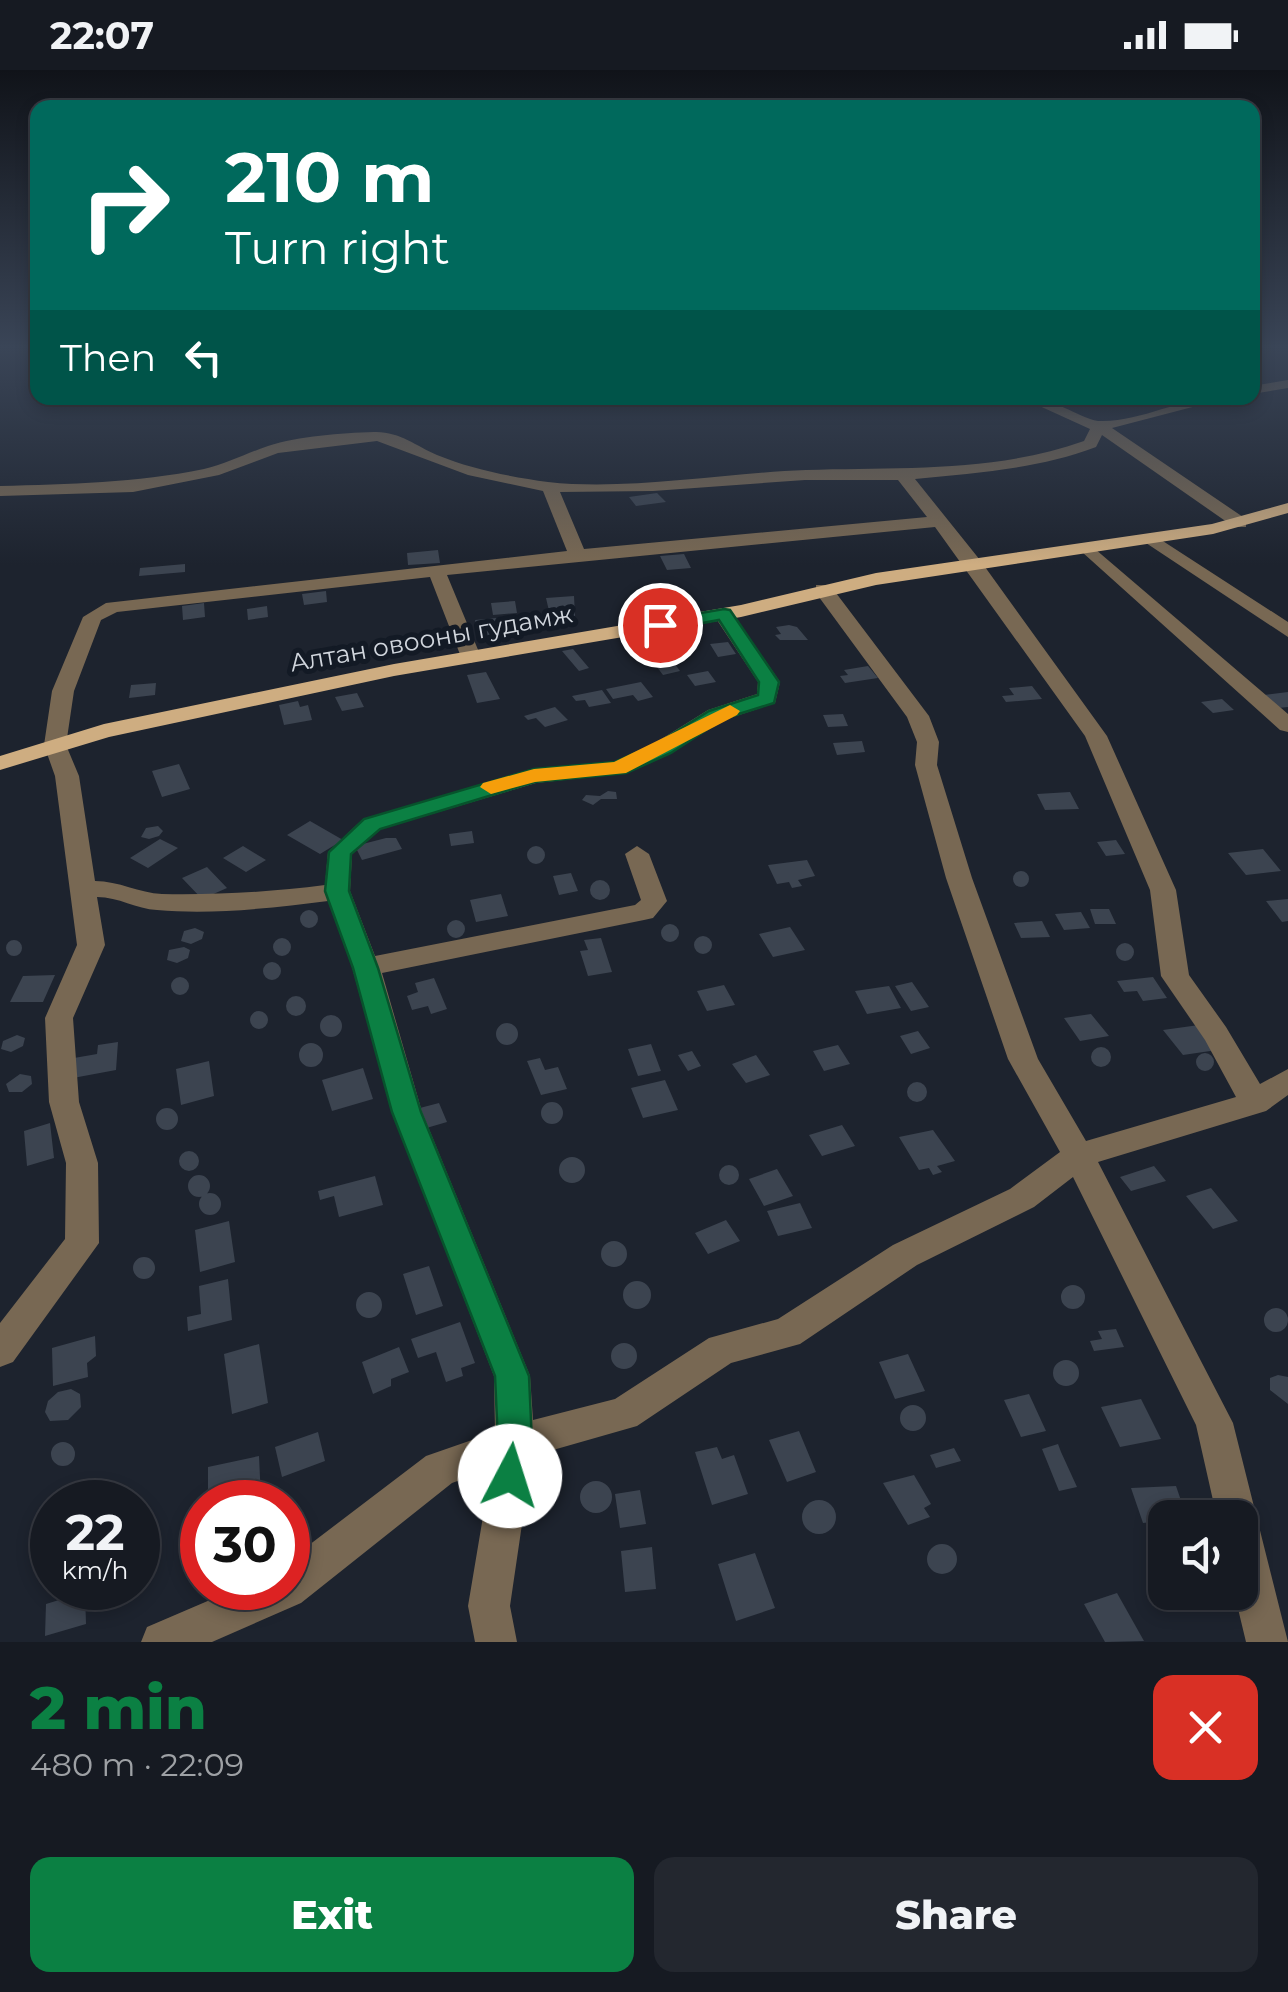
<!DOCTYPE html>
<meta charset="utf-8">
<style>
:root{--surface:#161a22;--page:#23272f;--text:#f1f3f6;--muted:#9ea1a5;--line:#353840;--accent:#0b8043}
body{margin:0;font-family:Montserrat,sans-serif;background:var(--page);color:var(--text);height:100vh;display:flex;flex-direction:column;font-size:38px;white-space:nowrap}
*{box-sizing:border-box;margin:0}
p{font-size:32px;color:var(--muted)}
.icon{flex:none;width:55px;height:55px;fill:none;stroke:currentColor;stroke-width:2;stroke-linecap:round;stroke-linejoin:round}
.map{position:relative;height:1572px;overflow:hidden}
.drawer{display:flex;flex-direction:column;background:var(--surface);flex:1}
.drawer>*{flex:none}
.guide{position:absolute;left:30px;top:30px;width:1230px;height:305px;border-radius:20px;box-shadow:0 5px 15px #0003,0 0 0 2px var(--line);background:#00695c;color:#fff;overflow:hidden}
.fabs{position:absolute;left:1148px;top:1430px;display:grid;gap:20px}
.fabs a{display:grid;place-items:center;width:110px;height:110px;border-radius:20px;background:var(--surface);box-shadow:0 5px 15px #0003,0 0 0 2px var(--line);font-size:50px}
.speed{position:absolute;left:30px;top:1410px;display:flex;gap:20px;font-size:50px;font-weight:700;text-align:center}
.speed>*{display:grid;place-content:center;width:130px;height:130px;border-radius:50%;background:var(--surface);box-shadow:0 5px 15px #0003,0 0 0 2px var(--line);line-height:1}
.speed small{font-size:25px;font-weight:400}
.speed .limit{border:15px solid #d22;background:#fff;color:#111}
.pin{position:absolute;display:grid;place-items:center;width:85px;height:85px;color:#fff;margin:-42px;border:5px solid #fff;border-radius:50%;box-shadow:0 2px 10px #0007}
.me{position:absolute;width:110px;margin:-55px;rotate:5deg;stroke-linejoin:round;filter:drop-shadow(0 0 8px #0008)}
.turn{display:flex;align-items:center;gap:35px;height:210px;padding:0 30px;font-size:45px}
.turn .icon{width:130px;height:130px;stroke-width:2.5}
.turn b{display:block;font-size:70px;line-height:85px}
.then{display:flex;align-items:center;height:95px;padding:0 30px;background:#0003;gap:20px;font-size:38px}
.round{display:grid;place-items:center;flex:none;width:105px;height:105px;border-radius:20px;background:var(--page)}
.headline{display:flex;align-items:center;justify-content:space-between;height:170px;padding:0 30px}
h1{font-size:60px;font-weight:800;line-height:75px;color:var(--accent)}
.primary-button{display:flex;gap:20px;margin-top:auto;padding:20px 30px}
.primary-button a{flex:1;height:115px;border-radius:20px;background:var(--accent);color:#fff;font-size:40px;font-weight:800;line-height:115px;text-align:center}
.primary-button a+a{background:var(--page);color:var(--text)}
.status{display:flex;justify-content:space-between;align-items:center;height:70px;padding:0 50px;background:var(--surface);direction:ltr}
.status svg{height:28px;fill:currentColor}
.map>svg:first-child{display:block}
.building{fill:#3c4450}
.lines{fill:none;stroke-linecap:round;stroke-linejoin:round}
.minor{fill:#786853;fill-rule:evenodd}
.major{fill:#cead81;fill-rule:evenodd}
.route{fill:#0b8043;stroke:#07532c;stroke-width:2.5}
.slow{fill:#f59e0b}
.labels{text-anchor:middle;stroke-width:10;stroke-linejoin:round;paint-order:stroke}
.far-street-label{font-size:25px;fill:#d1d6dd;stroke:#131a25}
</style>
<div class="status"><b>22:07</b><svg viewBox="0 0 49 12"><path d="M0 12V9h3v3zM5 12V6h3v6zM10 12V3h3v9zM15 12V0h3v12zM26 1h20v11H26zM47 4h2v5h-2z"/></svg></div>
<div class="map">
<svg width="1288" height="1572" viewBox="0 0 1288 1572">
<rect width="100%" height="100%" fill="#1d232e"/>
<path class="building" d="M657 423 666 432 636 436 629 427Z
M438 480 440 493 408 495 407 483Z
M684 484 691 498 667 500 660 486Z
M185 494V502L139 506 140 498Z
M326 521 327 532 304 535 302 524Z
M574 526 575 546 558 547 556 541H549L546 528Z
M515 531 517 543 493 545 491 533Z
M204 533 205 547 183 550 182 536Z
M267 536 268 547 248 550 247 539Z
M518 546 523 562 479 566 475 550Z
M789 555 797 557 808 570H780L775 565 781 564 776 557Z
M450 562 454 573 420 578 408 575 406 567Z
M728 572 736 584 718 587 710 574Z
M573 579 589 598 579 601 562 581Z
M672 590 680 601 663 605 654 593Z
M868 596 878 608 845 613 840 606 848 605 844 600Z
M708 601 716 612 695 616 687 605Z
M486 602 500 629 477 633 467 605Z
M641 612 653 627 638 631 633 625 613 629 606 619Z
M156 613 155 625 129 628 131 615Z
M1032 616 1042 629 1006 632 1002 626 1014 625 1009 618Z
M602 620 611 633 589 637 585 630 576 631 572 626Z
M1288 622V637L1278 638 1264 625Z
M357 623 364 637 342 641 335 627Z
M1222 629 1234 640 1213 643 1201 632Z
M298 631 300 637 308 635 312 650 284 655 279 635Z
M555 637 568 650 545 657 536 648 528 650 524 646Z
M843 644 848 656 828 657 823 645Z
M862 671 865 682 837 685 833 673Z
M179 694 190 719 162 727 152 701Z
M608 721 616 722 617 729H601L593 735 582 730 586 725 600 726Z
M1070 722 1079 739 1045 740 1037 724Z
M310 751 343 770 320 784 287 765Z
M158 756 163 761 159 766 149 769 141 767 146 758Z
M472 761 474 773 451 776 449 764Z
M386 768H396L402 779 362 790 355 776Z
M160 769 178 778 148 798 130 788Z
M1116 770 1125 784 1106 786 1097 772Z
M243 776 266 790 246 802 223 788Z
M527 785a9 9 0 1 1 18 0a9 9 0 1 1-18 0Z
M1263 779 1281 801 1246 805 1228 783Z
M807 790 815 806 798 810 802 816 792 818 789 812 777 814 768 795Z
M207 797 227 818 202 829 182 808Z
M1013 809a8 8 0 1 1 16 0a8 8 0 1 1-16 0Z
M571 803 578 821 559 825 553 806Z
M590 820a10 10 0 1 1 20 0a10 10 0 1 1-20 0Z
M501 824 508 846 476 852 470 830Z
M1288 829V851L1282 852 1266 831Z
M1090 839H1109L1116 854H1095Z
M300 849a9 9 0 1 1 18 0a9 9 0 1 1-18 0Z
M1081 842 1090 858 1064 860 1055 844Z
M447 859a9 9 0 1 1 18 0a9 9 0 1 1-18 0Z
M1042 851 1050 867 1021 868 1014 853Z
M661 863a9 9 0 1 1 18 0a9 9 0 1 1-18 0Z
M790 857 805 880 773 887 759 864Z
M195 858 204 862 202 869 191 874 181 871 184 861Z
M694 875a9 9 0 1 1 18 0a9 9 0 1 1-18 0Z
M273 877a9 9 0 1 1 18 0a9 9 0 1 1-18 0Z
M601 868 612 902 588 906 580 881 588 880 584 870Z
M6 878a8 8 0 1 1 16 0a8 8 0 1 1-16 0Z
M1116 882a9 9 0 1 1 18 0a9 9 0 1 1-18 0Z
M184 877 190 880 188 888 177 893 167 890 169 880Z
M263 901a9 9 0 1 1 18 0a9 9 0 1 1-18 0Z
M55 905 43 932H10L23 906Z
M171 916a9 9 0 1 1 18 0a9 9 0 1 1-18 0Z
M1153 907 1167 928 1143 931 1137 921 1124 922 1117 911Z
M434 908 447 939 431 944 428 936 412 940 407 926 418 922 415 913Z
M912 912 929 937 911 941 895 916Z
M724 915 735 935 707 941 697 921Z
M889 916 901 938 867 944 855 921Z
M286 936a10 10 0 1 1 20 0a10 10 0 1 1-20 0Z
M250 950a9 9 0 1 1 18 0a9 9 0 1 1-18 0Z
M1091 944 1109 966 1080 971 1064 948Z
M320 956a11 11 0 1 1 22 0a11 11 0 1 1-22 0Z
M496 964a11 11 0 1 1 22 0a11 11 0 1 1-22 0Z
M1199 955 1217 980 1183 985 1163 960Z
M918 961 930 978 911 984 900 966Z
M17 965 25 968 23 976 11 982 1 979 3 971Z
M118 972 116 1000 73 1008 74 988 97 984 98 975Z
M299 985a12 12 0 1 1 24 0a12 12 0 1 1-24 0Z
M651 974 661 1001 638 1006 628 979Z
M838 975 850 994 824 1001 813 981Z
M1091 987a10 10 0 1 1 20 0a10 10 0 1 1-20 0Z
M692 981 701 996 688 1001 678 985Z
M1196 992a9 9 0 1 1 18 0a9 9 0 1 1-18 0Z
M756 985 770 1005 746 1013 732 994Z
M540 988 545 1000 558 997 567 1019 541 1025 527 991Z
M209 991 214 1026 181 1035 176 999Z
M363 998 373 1029 332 1041 322 1010Z
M20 1004 31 1006 32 1014 22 1022H9L6 1014Z
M665 1010 678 1040 643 1048 631 1018Z
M907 1022a10 10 0 1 1 20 0a10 10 0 1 1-20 0Z
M541 1043a11 11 0 1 1 22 0a11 11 0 1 1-22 0Z
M439 1033 447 1052 423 1059 416 1039Z
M156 1049a11 11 0 1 1 22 0a11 11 0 1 1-22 0Z
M50 1053 54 1088 27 1096 24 1061Z
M842 1055 855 1076 822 1086 809 1065Z
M933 1060 955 1091 937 1096 942 1102 933 1105 929 1098 919 1100 899 1067Z
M179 1091a10 10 0 1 1 20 0a10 10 0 1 1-20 0Z
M559 1100a13 13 0 1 1 26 0a13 13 0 1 1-26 0Z
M719 1105a10 10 0 1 1 20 0a10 10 0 1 1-20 0Z
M1154 1096 1166 1111 1131 1121 1120 1107Z
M777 1099 793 1126 764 1136 749 1109Z
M188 1116a11 11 0 1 1 22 0a11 11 0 1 1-22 0Z
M375 1106 383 1135 339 1147 334 1126 320 1130 318 1121Z
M1211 1118 1238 1151 1213 1159 1186 1126Z
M199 1134a11 11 0 1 1 22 0a11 11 0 1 1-22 0Z
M800 1133 812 1158 778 1166 767 1141Z
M726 1150 740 1171 708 1184 695 1163Z
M229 1151 235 1192 200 1202 195 1160Z
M601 1184a13 13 0 1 1 26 0a13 13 0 1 1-26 0Z
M133 1198a11 11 0 1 1 22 0a11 11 0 1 1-22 0Z
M429 1196 443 1236 416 1245 403 1204Z
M228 1209 232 1250 188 1261 187 1247 201 1244 199 1216Z
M623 1225a14 14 0 1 1 28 0a14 14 0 1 1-28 0Z
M1061 1227a12 12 0 1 1 24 0a12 12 0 1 1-24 0Z
M356 1235a13 13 0 1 1 26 0a13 13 0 1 1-26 0Z
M1264 1250a12 12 0 1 1 24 0a12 12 0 1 1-24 0Z
M460 1252 475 1293 461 1298 463 1306 446 1312 436 1282 418 1288 411 1269Z
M1116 1259 1124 1277 1094 1281 1090 1271 1102 1269 1098 1261Z
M95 1266 96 1286 87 1293 88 1307 53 1316 52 1278Z
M611 1286a13 13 0 1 1 26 0a13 13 0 1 1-26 0Z
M259 1274 268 1333 232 1344 224 1284Z
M399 1277 409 1302 391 1309V1316L373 1324 362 1292Z
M908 1284 925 1321 895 1329 879 1292Z
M1053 1303a13 13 0 1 1 26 0a13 13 0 1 1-26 0Z
M1278 1305 1288 1307V1334L1270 1320V1308Z
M71 1319 80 1324 81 1337 68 1350 50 1351 45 1342 48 1331 58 1322Z
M1029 1324 1046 1361 1021 1367 1004 1330Z
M1141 1329 1161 1369 1120 1377 1101 1337Z
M900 1348a13 13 0 1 1 26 0a13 13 0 1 1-26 0Z
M799 1361 816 1402 787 1412 769 1370Z
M318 1362 325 1391 282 1407 275 1377Z
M51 1384a12 12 0 1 1 24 0a12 12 0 1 1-24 0Z
M1058 1374 1061 1382 1077 1417 1059 1421 1042 1379Z
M717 1377 722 1389 734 1385 748 1424 712 1435 695 1382Z
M954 1378 961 1391 936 1398 930 1385Z
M259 1386 261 1429 208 1432V1397Z
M914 1405 931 1434 924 1438 930 1447 908 1455 883 1413Z
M580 1427a16 16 0 1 1 32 0a16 16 0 1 1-32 0Z
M1176 1416 1187 1448 1143 1453 1131 1418Z
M640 1420 646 1454 620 1458 615 1424Z
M802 1447a17 17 0 1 1 34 0a17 17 0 1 1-34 0Z
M927 1489a15 15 0 1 1 30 0a15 15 0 1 1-30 0Z
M652 1477 656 1519 625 1522 621 1481Z
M755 1483 775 1538 736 1551 718 1494Z
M85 1522 86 1554 45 1566 46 1534Z
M1117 1523 1144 1571 1105 1572 1084 1534Z"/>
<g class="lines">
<path class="minor" d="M1288 310V318L1252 324V316Z
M1022 328C1057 326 1082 352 1103 351 1145 351 1184 325 1227 328L1112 358 1246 449V457H1234L1102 365 1096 377C1038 399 976 403 915 409L980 490 1107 666 1176 820 1189 905 1226 957 1260 1014 1288 999V1025L1266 1041 1098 1092 1233 1353 1288 1572H1246L1234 1522H1240V1448H1217L1196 1355 1073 1107 1034 1137 917 1195 800 1274 731 1293 637 1356 532 1386 510 1536 517 1572H475L468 1536 491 1399 452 1413 301 1533 212 1572H141L147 1557 238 1518H288V1491L426 1386 495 1362 494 1306 392 1042 352 897 328 831C272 838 213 845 157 840 136 839 119 827 97 827L105 875 73 948 79 1032 98 1093 99 1173 13 1292 0 1297V1253L65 1169 66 1093 49 1032 45 948 77 875 55 706 44 675 52 621 83 547 106 533 567 481 543 421 468 405 377 371 278 383 219 405 133 422 0 426V416C69 414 136 413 204 399 226 394 247 383 268 376 299 366 341 363 374 362 399 361 416 376 437 385 471 399 511 407 548 412 627 421 725 403 806 400 898 397 995 403 1084 371L1090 359ZM805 410H898L927 447 584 479 560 422 653 421ZM935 457 1085 666 1150 820 1161 906 1205 970 1236 1027 1086 1071 1038 989 972 808 937 695 939 672 929 646 830 515H816V523L907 647 917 672 915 695 946 808 1008 989 1060 1082 1010 1119 893 1175 778 1249 709 1268 615 1329 533 1350 530 1306 422 1042 382 903 644 850 653 848 667 831 649 784 637 776 625 784 641 830 635 835 375 886 350 821 352 784 381 759 536 713 627 703 671 683 724 650 775 633 780 612 730 540H716L713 544 758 612 757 624 708 640 655 673 614 692 534 699 363 749 328 782 325 815C271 822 217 825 162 824 139 823 119 811 95 811L79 706 66 675 74 621 101 550 117 542 430 507 461 587 471 593 481 587 447 505Z
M1152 464 1288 552V567L1146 473 1143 469Z
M1088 473 1288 644V662L1280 660 1082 482V474Z"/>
<path class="major" d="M1288 433V443L1213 464 876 515 741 547 394 606 109 667 0 700V686L104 654 394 594 741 535 876 503 1212 454Z"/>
</g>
<linearGradient id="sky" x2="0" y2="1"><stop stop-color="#101319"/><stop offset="0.56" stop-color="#3a4557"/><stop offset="1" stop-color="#3a4557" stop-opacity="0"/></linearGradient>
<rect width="1288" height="495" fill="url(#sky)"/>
<path class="route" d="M724 539 730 540 779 612 774 633 723 649 671 683 626 703 535 712 380 759 351 784 349 821 378 898 421 1042 529 1306 532 1373 522 1418 510 1423 497 1418 492 1406 498 1373 495 1306 392 1042 353 898 325 821 329 782 364 749 534 699 615 692 656 674 709 641 758 625 759 612 719 550 660 561 651 555 660 550Z"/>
<path class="slow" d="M730 635 740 641 737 645 626 703 535 712 491 724 480 717 483 713 534 699 614 692Z"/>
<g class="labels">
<g class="far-street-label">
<text transform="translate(431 568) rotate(-10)" y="9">Алтан овооны гудамж</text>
</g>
</g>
</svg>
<div class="fabs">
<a><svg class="icon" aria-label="sound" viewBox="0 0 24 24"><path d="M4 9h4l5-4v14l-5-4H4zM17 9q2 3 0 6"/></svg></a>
</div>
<div class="speed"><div>22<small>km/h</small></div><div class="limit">30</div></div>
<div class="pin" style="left:660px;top:555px;background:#d93025"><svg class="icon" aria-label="arrive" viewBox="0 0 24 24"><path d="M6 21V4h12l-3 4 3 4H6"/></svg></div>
<svg class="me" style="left:510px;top:1406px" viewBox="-20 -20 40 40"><circle r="19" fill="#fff"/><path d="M0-13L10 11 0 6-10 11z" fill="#0b8043"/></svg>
<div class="guide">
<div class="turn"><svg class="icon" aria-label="right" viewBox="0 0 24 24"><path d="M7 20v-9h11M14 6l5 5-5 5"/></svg><div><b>210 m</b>Turn right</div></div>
<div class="then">Then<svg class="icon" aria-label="left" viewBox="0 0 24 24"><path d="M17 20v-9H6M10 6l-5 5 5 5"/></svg></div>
</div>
</div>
<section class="drawer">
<div class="headline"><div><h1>2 min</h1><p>480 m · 22:09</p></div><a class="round" style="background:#d93025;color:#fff"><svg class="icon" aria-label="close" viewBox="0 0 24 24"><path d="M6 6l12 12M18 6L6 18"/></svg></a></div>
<div class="primary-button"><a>Exit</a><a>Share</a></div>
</section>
